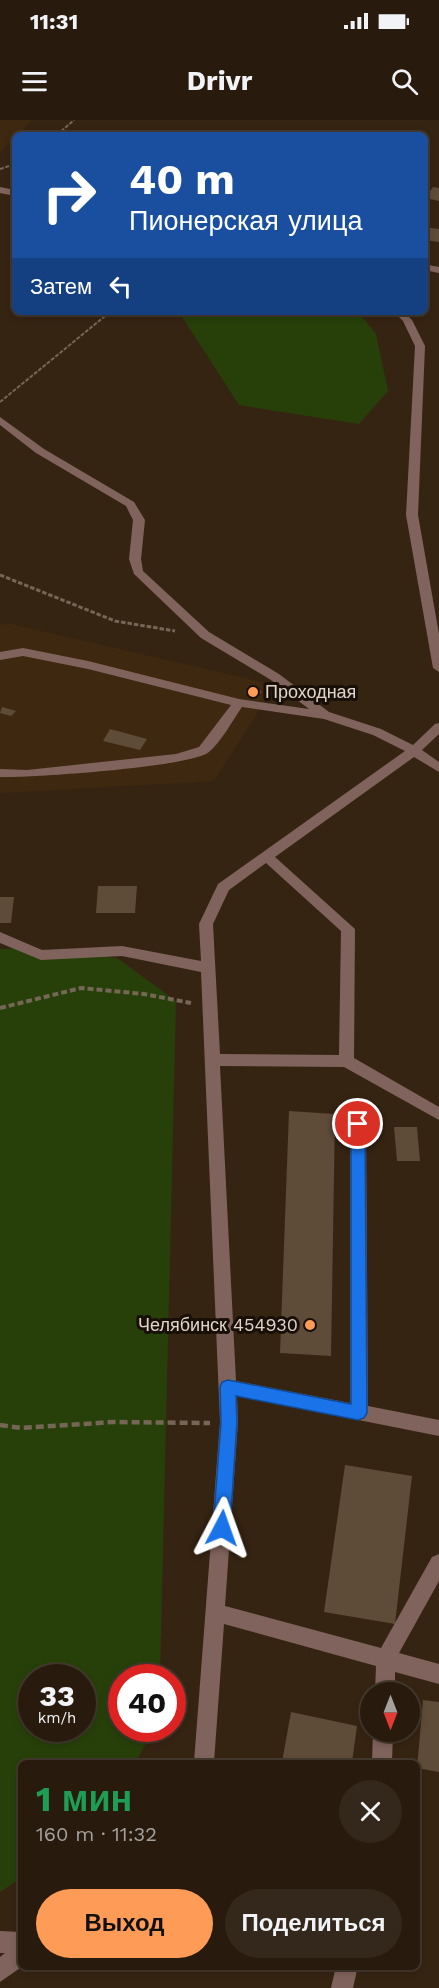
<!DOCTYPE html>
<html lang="ru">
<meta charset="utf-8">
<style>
:root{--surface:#281b0e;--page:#34281c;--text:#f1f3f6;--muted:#a5a19e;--line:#44392e;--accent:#fe9c57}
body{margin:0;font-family:"Work Sans",sans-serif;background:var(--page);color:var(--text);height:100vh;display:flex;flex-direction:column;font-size:22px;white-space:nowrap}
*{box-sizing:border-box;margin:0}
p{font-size:20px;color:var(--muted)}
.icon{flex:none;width:33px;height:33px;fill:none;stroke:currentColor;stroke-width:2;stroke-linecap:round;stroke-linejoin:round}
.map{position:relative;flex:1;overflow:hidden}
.drawer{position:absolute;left:18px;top:1640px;width:402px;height:210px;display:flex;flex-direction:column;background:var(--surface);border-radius:9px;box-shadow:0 3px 9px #0003,0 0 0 2px var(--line)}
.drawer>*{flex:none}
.hud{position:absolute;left:12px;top:12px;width:416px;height:183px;border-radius:9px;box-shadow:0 3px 9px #0003,0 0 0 2px var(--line);background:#1a4fa0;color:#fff;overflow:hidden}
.needle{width:39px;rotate:180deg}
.tools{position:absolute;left:360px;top:1562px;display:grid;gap:12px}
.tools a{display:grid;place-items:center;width:60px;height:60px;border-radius:50%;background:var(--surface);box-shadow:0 3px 9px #0003,0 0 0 2px var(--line);font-size:30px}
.speed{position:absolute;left:18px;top:1544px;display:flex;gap:12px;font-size:30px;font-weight:700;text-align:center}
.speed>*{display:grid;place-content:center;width:78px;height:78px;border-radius:50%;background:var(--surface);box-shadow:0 3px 9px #0003,0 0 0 2px var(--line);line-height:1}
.speed small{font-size:15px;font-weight:400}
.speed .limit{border:9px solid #d22;background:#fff;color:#111}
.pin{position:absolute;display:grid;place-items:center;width:51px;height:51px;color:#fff;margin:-26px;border:3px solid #fff;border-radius:50%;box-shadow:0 2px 6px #0007}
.me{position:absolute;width:66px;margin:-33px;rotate:4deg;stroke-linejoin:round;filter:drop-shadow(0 0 4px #0008)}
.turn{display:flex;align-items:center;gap:21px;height:126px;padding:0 18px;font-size:27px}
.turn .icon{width:78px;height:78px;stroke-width:2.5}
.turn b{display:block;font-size:42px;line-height:51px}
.then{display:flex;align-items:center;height:57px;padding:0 18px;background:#0003;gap:12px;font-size:22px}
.round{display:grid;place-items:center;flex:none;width:63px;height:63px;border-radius:32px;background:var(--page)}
.headline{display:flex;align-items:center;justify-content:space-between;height:102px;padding:0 18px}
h1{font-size:36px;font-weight:700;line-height:45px;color:#1e9e55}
.action{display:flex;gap:12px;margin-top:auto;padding:12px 18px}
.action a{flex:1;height:69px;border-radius:36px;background:var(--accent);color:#111;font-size:24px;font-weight:700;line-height:69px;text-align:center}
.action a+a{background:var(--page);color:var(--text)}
.status{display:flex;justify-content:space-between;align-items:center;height:42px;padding:0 30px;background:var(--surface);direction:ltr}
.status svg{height:16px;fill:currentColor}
header{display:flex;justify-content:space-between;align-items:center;height:78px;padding:0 18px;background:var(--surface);font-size:27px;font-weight:700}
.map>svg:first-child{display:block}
.built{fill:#3e2810}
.green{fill:#27400a;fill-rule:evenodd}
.building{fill:#5e4b38}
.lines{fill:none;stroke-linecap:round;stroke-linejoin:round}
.path-far3{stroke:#756656;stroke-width:2;stroke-dasharray:4 1.5;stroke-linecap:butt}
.path-far2{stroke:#756656;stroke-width:3;stroke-dasharray:4.5 2;stroke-linecap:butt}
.path-far1{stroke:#756656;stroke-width:4;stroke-dasharray:6 3;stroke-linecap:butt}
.path{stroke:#756656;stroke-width:4.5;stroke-dasharray:8 4;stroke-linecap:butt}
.minor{fill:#81635d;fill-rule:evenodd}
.route{fill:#1a73e8;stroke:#114b97;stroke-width:1.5}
.poi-dot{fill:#fe9c57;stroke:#170f08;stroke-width:2}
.labels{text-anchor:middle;stroke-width:6;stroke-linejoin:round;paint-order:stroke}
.poi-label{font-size:18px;fill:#e1d5ca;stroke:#170f08;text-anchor:start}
</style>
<div class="status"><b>11:31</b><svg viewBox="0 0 49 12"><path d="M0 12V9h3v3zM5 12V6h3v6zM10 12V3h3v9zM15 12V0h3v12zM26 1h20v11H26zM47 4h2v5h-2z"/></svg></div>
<header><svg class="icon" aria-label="menu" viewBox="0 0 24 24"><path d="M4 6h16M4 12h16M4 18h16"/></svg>Drivr<svg class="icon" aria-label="search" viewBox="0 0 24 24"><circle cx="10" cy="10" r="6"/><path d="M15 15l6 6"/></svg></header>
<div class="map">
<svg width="439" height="1868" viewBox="0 0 439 1868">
<rect width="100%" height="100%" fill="#362412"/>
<path class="built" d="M0 0H33L0 32Z
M7 503 275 565 214 661 0 673V505Z"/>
<path class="green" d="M179 192H358L376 214 388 271 359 304 239 285Z
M30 828 117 838 176 881 160 1557H122V1608H154L136 1642H21V1758L0 1772V829ZM32 1557H82V1608H32Z"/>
<path class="building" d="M433 67 439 68V81L425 78Z
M424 107 439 109V122L424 120Z
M248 568 262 571 258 577 245 573Z
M2 587 16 591 11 596 0 593Z
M110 609 147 619 140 630 103 621Z
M98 766H137L135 793H96Z
M0 777H14L11 803H0Z
M289 991 335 994 331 1236 280 1233Z
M394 1007H417L420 1041H397Z
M345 1345 412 1356 395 1504 324 1492Z
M423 1580 439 1582V1652L417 1648Z
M291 1592 357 1606 352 1642H282Z"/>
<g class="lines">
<path class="path-far3" d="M57 15 74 0
M0 49 15 44
M0 282 110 192"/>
<path class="path-far2" d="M0 455 115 501 175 511"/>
<path class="path-far1" d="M0 888 81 868 144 874 191 883"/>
<path class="path" d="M0 1305 21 1308 113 1302 210 1303"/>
<path class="minor" d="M0 67 15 70V76L0 73Z
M424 144 439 147V153L424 150Z
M394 192H404L412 200 425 226 418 395 439 514V552L433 548 406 395 415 226 403 201Z
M0 297 44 329 134 382 145 400 141 439 143 451 209 512 279 554 329 592 381 609 413 625 435 604 439 603V614L422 630 439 642V652L414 637 275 737 355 809 354 938 439 987V1000L344 947 220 946 236 1261 350 1283V1004L353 1000H363L366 1004 368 1286 439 1300V1316L237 1276 238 1302 225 1486 381 1528 432 1437 439 1434V1461L399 1533 439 1544V1564L395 1552V1572H375L376 1546 224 1504 214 1642H194L220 1302 201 852 122 836 41 840 0 823V812L42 830 122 826 201 841 199 804 218 764 405 631 373 615 324 599 242 587C232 601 222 621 209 632 192 647 29 658 0 657V649L27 650 176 634 199 627 231 585 88 549 23 536 0 540V532L23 528 88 541 239 579 309 589 271 560 201 518 134 454 129 439 133 400 126 386 36 333 0 305ZM266 743 341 811 339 935 220 934 213 804 229 770Z
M373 1611H393L392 1642H372Z
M0 1811 21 1812 23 1846 0 1862V1837L5 1833H0Z
M336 1846H358L353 1868H331Z"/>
</g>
<path class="route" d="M358 998 363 1000 365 1004 367 1293 364 1298 358 1300 236 1276 237 1302 230 1408 227 1414 222 1416 216 1414 213 1408 221 1302 220 1267 222 1262 228 1260 351 1284V1004L353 1000Z"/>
<g class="poi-dot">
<circle cx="253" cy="572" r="6"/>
<circle cx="310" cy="1205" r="6"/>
</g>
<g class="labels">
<g class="poi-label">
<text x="265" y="578">Проходная</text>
<text x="298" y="1211" text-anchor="end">Челябинск 454930</text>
</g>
</g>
</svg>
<div class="tools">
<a><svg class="needle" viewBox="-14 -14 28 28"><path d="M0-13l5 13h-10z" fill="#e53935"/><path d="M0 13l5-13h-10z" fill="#a5a19e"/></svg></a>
</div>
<div class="speed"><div>33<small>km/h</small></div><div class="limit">40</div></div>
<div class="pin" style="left:358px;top:1004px;background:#d93025"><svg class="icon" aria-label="arrive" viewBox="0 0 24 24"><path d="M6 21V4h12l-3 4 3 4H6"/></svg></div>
<svg class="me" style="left:222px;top:1408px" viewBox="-20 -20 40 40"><path d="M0-17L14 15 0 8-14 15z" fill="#1a73e8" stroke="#fff" stroke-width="4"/></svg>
<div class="hud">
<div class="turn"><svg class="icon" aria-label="right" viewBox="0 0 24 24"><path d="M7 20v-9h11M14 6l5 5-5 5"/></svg><div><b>40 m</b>Пионерская улица</div></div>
<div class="then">Затем<svg class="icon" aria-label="left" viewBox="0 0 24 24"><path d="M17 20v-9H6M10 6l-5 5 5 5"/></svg></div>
</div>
<section class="drawer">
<div class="headline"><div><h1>1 мин</h1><p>160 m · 11:32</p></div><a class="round"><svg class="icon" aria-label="close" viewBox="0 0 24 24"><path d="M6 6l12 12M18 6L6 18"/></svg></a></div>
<div class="action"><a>Выход</a><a>Поделиться</a></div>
</section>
</div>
